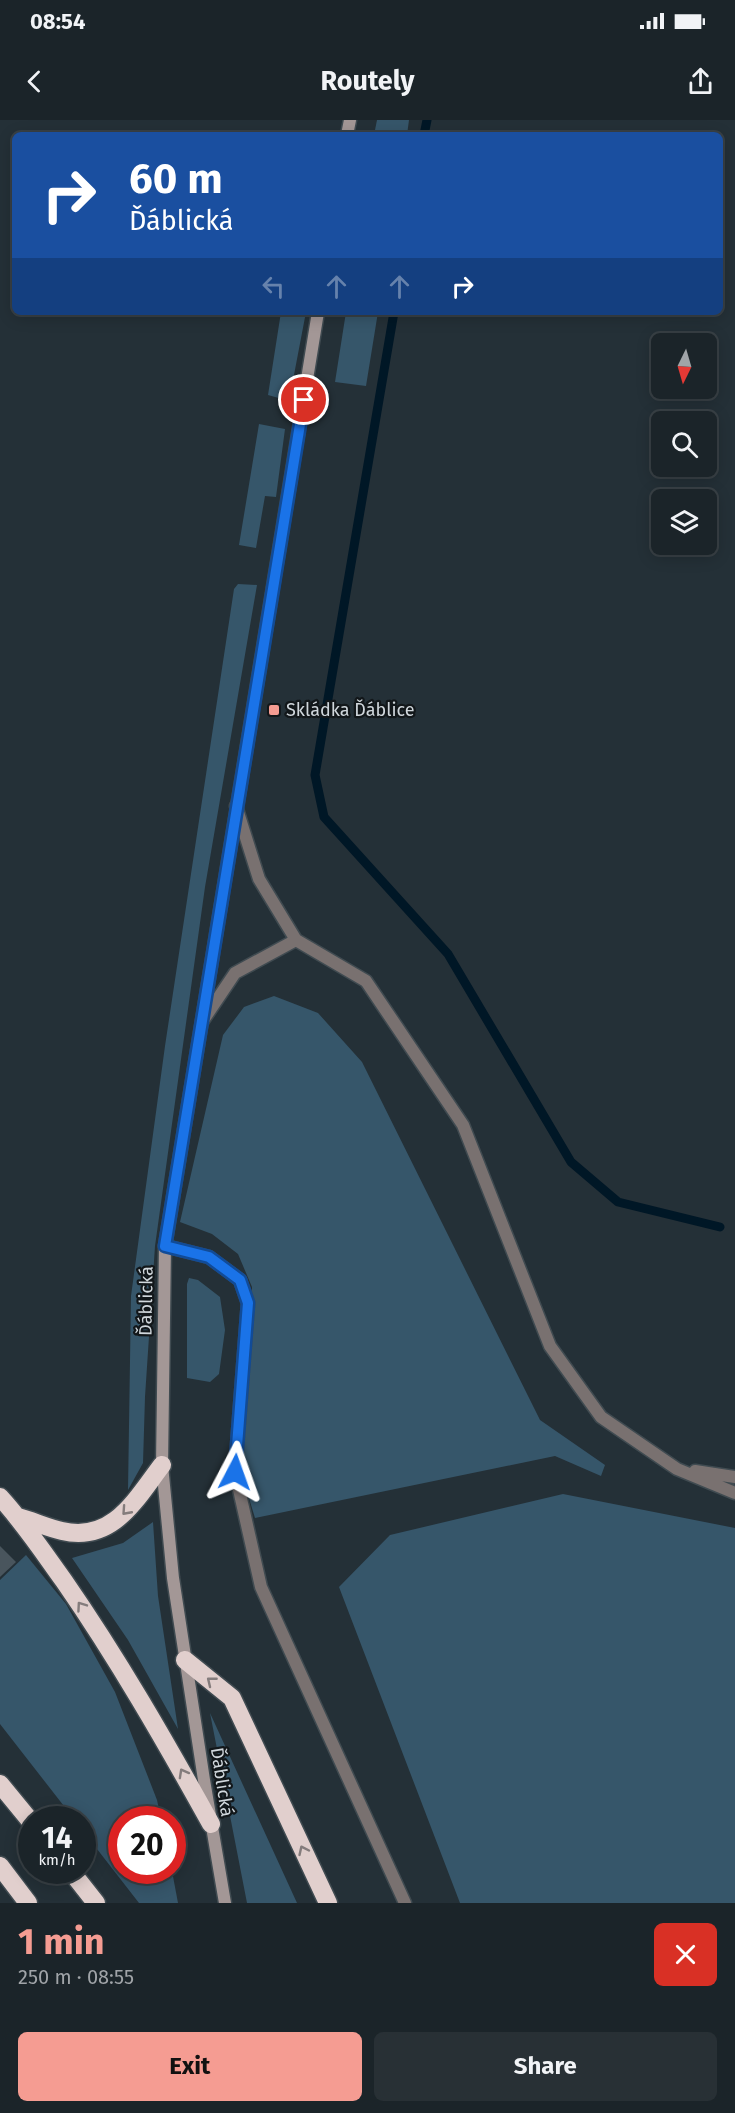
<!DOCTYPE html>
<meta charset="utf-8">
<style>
:root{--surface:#1b2429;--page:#283035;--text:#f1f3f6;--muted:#a0a4a8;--line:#394146;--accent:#f59c92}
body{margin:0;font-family:"Fira Sans",sans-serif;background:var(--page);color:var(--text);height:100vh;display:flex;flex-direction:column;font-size:22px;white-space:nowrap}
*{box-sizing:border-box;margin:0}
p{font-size:20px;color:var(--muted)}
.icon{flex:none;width:33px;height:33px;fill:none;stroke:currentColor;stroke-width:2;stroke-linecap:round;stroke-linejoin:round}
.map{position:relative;height:1783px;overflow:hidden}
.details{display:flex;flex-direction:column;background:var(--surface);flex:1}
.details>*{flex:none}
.hud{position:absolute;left:12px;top:12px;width:711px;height:183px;border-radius:9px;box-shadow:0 3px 15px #0003,0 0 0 2px var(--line);background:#1a4fa0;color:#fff;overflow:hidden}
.needle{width:39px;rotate:185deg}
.controls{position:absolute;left:651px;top:213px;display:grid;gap:12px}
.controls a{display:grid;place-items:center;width:66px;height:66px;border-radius:9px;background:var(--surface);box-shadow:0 3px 15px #0003,0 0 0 2px var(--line);font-size:30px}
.speed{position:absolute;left:18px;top:1686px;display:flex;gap:12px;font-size:30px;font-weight:700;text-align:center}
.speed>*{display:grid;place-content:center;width:78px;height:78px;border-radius:50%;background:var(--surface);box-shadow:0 3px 15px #0003,0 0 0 2px var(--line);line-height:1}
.speed small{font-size:15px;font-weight:400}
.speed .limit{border:9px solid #d22;background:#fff;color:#111}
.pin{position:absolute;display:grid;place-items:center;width:51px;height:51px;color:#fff;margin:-26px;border:3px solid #fff;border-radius:50%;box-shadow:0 2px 6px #0007}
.me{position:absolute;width:66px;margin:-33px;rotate:4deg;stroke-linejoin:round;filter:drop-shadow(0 0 4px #0008)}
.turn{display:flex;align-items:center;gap:21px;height:126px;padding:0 18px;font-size:27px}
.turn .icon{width:78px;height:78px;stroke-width:2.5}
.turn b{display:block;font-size:42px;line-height:51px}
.lanes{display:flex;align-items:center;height:57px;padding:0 18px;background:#0003;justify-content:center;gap:30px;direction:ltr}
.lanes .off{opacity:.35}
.round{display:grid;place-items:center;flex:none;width:63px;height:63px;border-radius:9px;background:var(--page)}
.headline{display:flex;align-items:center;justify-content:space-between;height:102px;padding:0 18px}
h1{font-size:36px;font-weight:700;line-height:45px;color:var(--accent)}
.primary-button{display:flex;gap:12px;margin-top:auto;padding:12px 18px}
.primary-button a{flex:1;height:69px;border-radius:9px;background:var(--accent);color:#111;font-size:24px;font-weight:700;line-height:69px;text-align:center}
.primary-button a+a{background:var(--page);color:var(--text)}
.status{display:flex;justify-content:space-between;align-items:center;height:42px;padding:0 30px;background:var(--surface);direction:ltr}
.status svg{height:16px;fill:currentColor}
header{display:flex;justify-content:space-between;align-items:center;height:78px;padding:0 18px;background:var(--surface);font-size:27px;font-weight:700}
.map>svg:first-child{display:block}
.green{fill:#36566a}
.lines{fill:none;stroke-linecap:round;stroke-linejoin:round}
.stream{stroke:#001726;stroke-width:9}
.building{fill:#49555d}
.lane-casing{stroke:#404b51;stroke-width:15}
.secondary-casing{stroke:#404b51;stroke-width:15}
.highway-casing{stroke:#404b51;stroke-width:21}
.lane{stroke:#797170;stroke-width:12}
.secondary{stroke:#a39796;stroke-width:12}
.highway{stroke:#e1cfcd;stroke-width:18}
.oneway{stroke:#847c7c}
.route-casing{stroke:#114b97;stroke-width:15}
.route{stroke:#1a73e8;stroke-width:10}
.poi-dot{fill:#f59c92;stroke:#12171a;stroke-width:2}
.labels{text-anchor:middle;stroke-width:4.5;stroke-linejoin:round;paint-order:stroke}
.poi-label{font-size:18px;fill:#d0d7dc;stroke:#12171a;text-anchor:start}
.street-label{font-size:18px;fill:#d0d7dc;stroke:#12171a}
</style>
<div class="status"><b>08:54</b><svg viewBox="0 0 49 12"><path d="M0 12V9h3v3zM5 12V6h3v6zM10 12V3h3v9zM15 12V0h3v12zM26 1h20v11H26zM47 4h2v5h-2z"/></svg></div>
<header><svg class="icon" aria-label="back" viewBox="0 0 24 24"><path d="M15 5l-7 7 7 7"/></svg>Routely<svg class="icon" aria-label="share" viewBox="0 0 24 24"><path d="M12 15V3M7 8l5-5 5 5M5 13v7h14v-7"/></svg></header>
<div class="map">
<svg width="735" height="1783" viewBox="0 0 735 1783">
<rect width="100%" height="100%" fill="#243037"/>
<path class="green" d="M377 0H409L407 15H374Z
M281 192H306L289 281 268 275Z
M346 192H378L366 266 335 262Z
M259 304 285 309 276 377 265 376 256 428 239 425Z
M238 464 257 465 205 767 155 1126 145 1277 143 1343 128 1370 131 1176 165 926 234 469Z
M274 876 318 893 362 942 540 1300 605 1345 601 1356 555 1336 255 1398 242 1355 252 1167 238 1134 212 1114 180 1102 223 915 244 887Z
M189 1158 198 1160 220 1177 225 1210 219 1254 210 1262 187 1258V1164Z
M563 1374 735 1408V1783H460L339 1467 390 1415Z
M153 1402 158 1476 178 1609 128 1520 72 1438 123 1423Z
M26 1435 66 1484 115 1572 157 1680 161 1699 122 1700V1750L172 1751 178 1783H139L83 1711 82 1700 74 1699 0 1604V1460Z
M210 1593 297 1783H247Z"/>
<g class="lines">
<path class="stream" d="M424 15 427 0
M394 192 315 655 324 697 448 834 571 1042 618 1082 720 1107"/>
</g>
<path class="building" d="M0 1426 16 1442 0 1457Z"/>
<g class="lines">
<g class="lane-casing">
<path id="lane" d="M236 686 259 759 296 820
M202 902 235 853 296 820 366 861 463 1005 550 1226 601 1297 677 1349 735 1373
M165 1126 209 1137 240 1160 248 1183 235 1352 261 1467 405 1783
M695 1351 735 1357"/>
</g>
<g class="secondary-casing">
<path id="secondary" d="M347 15 350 0
M225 1783 204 1660 173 1458 162 1345 165 1126 318 192"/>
</g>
<g class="highway-casing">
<path id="highway" d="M0 1377C24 1403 43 1432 64 1461 118 1539 165 1621 211 1704
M18 1397C33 1401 48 1408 62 1411 113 1423 136 1379 162 1345
M185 1540 232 1578 328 1783
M0 1664 32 1703
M0 1746 28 1783
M70 1750 96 1783"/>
</g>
<use href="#lane" class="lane"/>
<use href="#secondary" class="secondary"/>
<use href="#highway" class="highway"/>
</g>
<defs><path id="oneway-chevron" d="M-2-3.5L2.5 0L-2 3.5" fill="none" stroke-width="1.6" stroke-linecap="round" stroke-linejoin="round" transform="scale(1.5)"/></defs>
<g class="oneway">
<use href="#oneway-chevron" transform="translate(126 1391) rotate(132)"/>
<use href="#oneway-chevron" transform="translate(81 1486) rotate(-125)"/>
<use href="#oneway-chevron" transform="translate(211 1561) rotate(-141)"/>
<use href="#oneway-chevron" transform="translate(183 1653) rotate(-119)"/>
<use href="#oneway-chevron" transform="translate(303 1730) rotate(-115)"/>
</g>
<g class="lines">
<g class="route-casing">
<path id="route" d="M235 1352 248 1183 240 1160 209 1137 165 1126 304 280"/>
</g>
<use href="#route" class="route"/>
</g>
<rect class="poi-dot" x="268" y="584" width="12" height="12" rx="3"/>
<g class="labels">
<g class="poi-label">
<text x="286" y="596">Skládka Ďáblice</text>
</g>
<g class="street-label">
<text transform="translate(146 1181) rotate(-89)" y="6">Ďáblická</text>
<text transform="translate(222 1662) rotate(81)" y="6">Ďáblická</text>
</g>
</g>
</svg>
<div class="controls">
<a><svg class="needle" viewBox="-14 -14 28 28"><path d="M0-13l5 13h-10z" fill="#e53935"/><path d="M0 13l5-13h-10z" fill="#a0a4a8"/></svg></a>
<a><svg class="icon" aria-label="search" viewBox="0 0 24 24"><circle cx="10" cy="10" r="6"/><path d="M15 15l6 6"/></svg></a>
<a><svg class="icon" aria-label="layers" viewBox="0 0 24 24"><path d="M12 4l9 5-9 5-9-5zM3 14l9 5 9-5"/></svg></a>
</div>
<div class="speed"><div>14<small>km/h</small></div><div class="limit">20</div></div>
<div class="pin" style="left:304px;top:280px;background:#d93025"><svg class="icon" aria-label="arrive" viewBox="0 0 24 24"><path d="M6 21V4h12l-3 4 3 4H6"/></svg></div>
<svg class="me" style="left:235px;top:1352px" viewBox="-20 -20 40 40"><path d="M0-17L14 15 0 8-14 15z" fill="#1a73e8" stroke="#fff" stroke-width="4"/></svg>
<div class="hud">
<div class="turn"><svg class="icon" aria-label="right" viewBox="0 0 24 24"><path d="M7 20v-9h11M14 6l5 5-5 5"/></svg><div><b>60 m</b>Ďáblická</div></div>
<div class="lanes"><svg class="icon off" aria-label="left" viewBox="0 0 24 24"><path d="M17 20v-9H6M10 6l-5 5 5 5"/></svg><svg class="icon off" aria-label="ahead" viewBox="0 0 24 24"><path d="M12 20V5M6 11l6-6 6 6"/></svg><svg class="icon off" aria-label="ahead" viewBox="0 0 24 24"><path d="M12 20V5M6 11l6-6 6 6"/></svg><svg class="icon" aria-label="right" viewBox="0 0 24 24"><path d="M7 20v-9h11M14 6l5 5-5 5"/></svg></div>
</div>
</div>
<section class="details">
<div class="headline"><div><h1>1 min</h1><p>250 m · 08:55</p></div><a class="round" style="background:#d93025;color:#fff"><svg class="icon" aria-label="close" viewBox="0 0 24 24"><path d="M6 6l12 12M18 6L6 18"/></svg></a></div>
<div class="primary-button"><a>Exit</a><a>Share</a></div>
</section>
